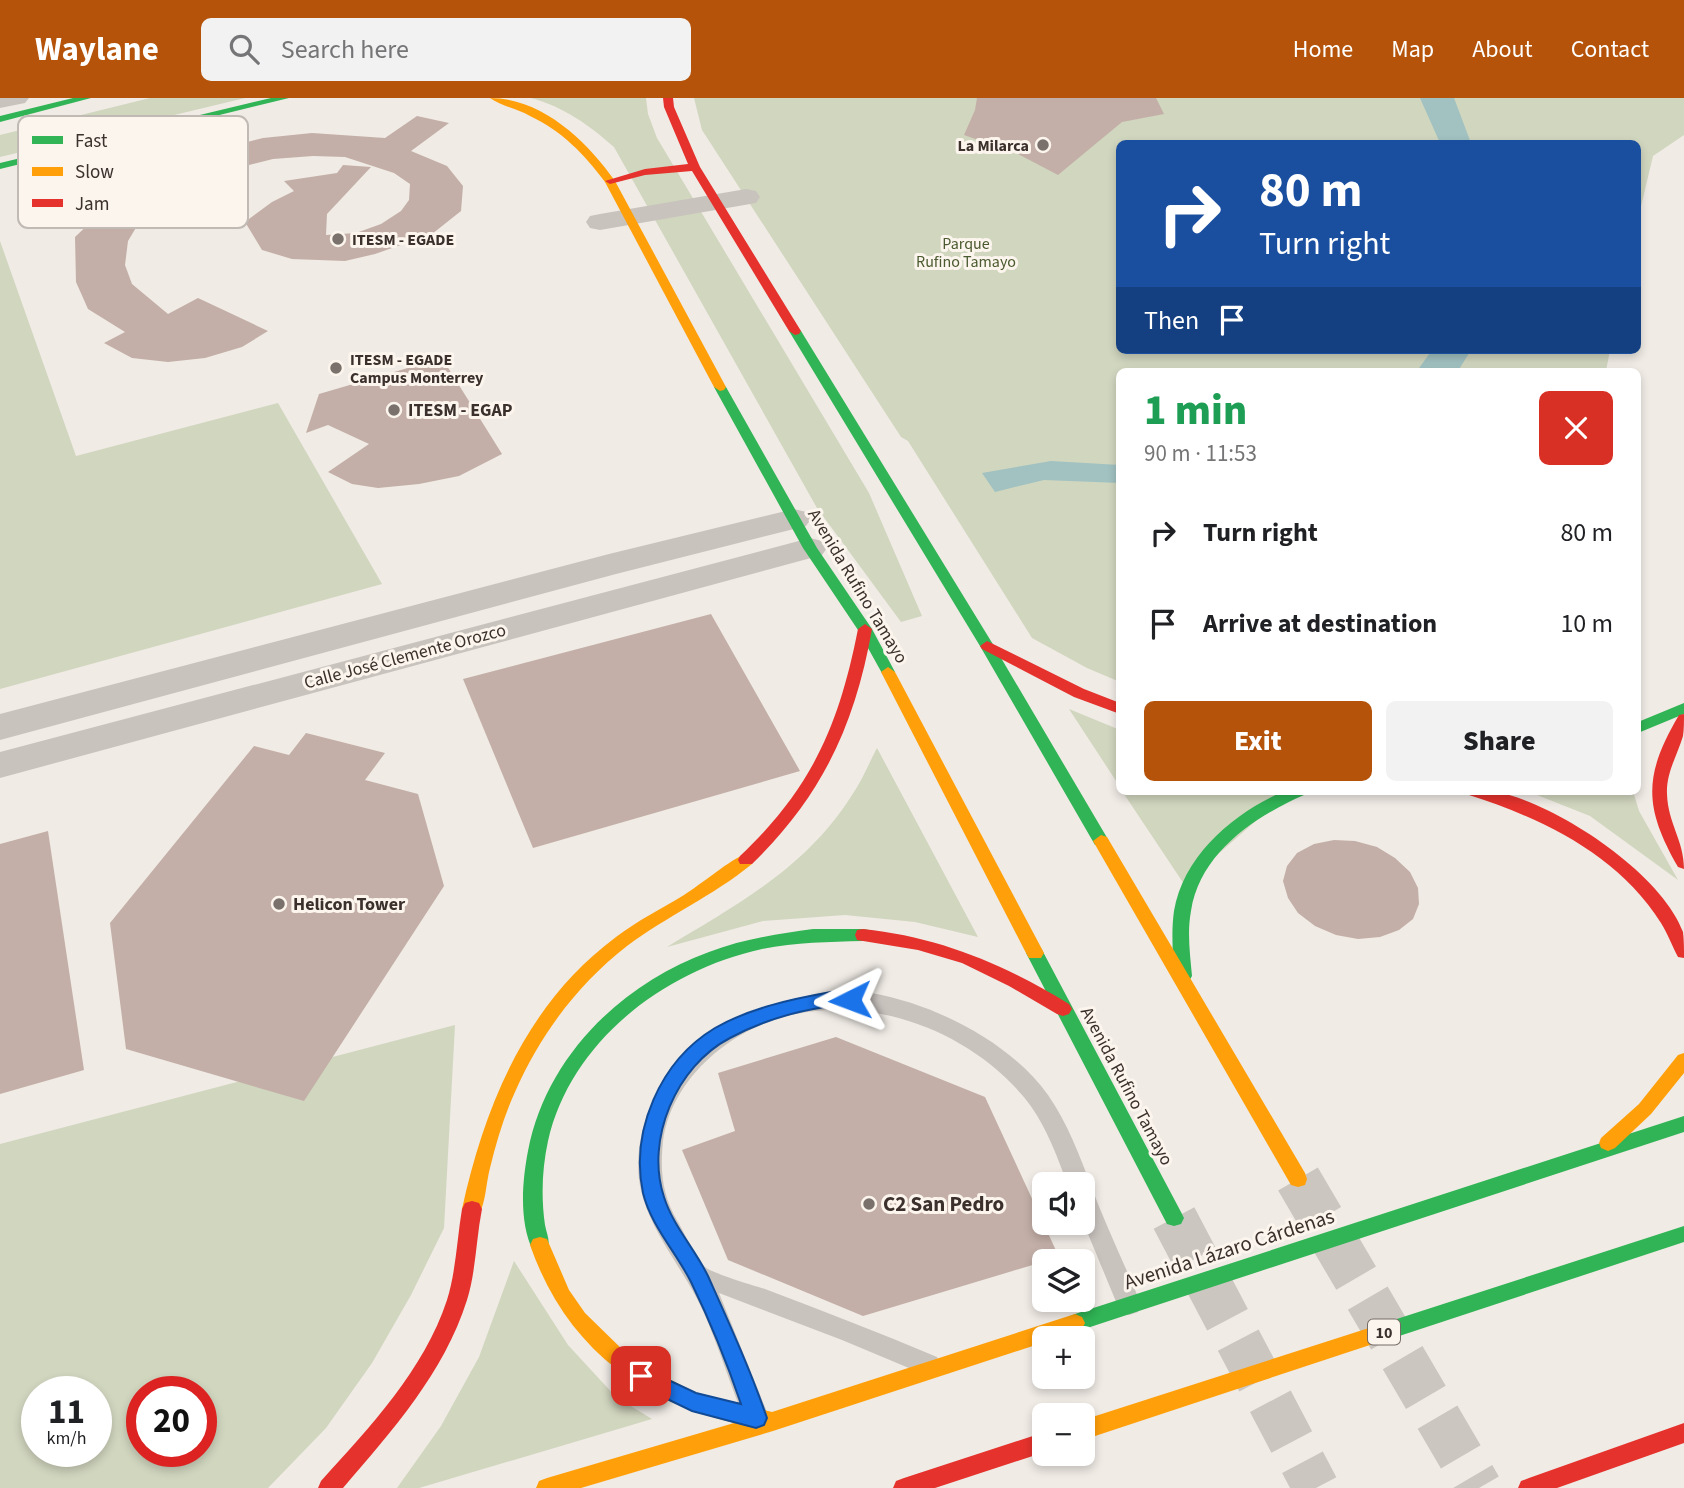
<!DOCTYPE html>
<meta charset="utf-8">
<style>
:root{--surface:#fff;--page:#f2f2f2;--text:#202124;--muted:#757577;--accent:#b45309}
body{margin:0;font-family:"Source Sans 3",sans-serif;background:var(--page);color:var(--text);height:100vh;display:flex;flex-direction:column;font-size:26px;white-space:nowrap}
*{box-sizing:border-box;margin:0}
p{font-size:23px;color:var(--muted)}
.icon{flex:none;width:38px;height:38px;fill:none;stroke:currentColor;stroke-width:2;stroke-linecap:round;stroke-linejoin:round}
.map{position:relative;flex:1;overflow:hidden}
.side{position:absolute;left:1116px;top:270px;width:525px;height:427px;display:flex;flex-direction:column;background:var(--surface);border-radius:10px;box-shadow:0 4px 10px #0003}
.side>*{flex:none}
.banner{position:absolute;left:1116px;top:42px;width:525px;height:214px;border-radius:10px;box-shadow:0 4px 10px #0003;background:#1a4fa0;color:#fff;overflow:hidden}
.buttons{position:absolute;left:1032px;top:1074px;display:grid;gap:14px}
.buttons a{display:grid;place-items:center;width:63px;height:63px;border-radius:10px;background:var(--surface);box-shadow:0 4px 10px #0003;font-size:35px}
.speed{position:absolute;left:21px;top:1278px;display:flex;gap:14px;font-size:35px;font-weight:700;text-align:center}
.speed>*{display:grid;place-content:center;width:91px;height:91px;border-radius:50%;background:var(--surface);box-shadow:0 4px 10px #0003;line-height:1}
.speed small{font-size:18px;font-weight:400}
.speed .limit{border:10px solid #d22;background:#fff;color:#111}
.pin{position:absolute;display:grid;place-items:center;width:60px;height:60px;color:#fff;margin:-30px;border-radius:14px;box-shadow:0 4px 10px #0006}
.me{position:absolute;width:77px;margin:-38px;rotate:267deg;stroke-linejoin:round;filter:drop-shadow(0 0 5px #0008)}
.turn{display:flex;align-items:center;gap:24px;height:147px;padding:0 28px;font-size:32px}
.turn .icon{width:91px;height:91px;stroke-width:2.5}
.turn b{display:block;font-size:49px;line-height:60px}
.then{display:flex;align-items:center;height:66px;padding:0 28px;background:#0003;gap:14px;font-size:26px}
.round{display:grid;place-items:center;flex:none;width:74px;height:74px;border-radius:10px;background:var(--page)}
.head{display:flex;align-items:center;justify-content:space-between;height:119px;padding:0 28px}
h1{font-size:42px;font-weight:800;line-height:52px;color:#1e9e55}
.action{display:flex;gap:14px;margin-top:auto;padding:14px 28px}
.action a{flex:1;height:80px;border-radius:10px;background:var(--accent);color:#fff;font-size:28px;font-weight:800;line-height:80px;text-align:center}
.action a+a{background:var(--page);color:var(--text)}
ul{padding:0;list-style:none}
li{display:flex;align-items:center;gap:21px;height:91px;padding:0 28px}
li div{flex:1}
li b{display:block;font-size:26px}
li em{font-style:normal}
header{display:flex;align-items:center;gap:42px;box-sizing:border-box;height:98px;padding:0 35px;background:var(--accent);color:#fff}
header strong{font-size:33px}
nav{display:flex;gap:38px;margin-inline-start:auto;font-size:24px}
.search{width:490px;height:63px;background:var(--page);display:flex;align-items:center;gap:18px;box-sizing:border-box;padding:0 24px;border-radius:10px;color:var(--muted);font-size:26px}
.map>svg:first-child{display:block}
.green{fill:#d1d6bf;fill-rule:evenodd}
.water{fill:#a1c2c1}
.building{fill:#c3afa7}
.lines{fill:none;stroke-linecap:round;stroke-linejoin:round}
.secondary-tunnel{stroke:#ccc6c0;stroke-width:46;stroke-dasharray:46 23;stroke-linecap:butt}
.lane{fill:#c9c3be;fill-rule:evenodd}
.street{fill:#c9c3be;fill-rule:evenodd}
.fast{fill:#30b455;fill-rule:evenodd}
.slow{fill:#ff9f0a;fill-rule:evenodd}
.jam{fill:#e5322d;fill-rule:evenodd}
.route{fill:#1a73e8;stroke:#114b97;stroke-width:2}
.poi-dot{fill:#7a716c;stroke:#fbf5ee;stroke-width:2.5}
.labels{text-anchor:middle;stroke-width:6;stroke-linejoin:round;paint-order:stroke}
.far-poi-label{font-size:16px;font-weight:bold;fill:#3b302b;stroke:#fbf5ee;text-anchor:start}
.far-park-label{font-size:16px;fill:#4a5a2e;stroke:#fbf5ee}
.shield{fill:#fbf5ee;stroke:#756b66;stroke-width:2}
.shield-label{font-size:16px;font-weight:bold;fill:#3b302b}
.poi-label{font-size:18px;font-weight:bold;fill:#3b302b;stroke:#fbf5ee;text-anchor:start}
.street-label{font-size:18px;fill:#3b302b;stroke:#fbf5ee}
.near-poi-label{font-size:21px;font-weight:bold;fill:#3b302b;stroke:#fbf5ee;text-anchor:start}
.near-street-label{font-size:21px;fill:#3b302b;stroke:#fbf5ee}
.key{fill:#fbf5ee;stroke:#c1bab4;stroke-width:2}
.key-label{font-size:19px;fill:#3b302b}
</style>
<header>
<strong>Waylane</strong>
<div class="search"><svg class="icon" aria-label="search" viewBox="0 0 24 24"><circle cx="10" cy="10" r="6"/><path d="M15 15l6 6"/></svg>Search here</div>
<nav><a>Home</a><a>Map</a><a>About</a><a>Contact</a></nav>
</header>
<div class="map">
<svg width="1684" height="1390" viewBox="0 0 1684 1390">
<rect width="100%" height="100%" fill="#f0ebe5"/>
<path class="green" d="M150 0H245L0 59V37Z
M531 0H646L648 16 657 40 869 395 922 518 901 524 817 410 614 49C589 27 564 9 531 0Z
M694 0H1684V37L1653 58 1638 121V46H1120V252H1610L1606 273H1120V584L1087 570 1032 540 908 343 901 339 702 32Z
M0 143 76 358 278 305 382 486 0 591Z
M1069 611 1120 632V689Z
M877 650 978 839 915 824 845 817 763 823 667 849C738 806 806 770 852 697 862 683 869 665 877 650Z
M1122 693H1290L1184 786Z
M1527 693H1633L1639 713 1678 782 1590 718Z
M455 927 444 1130 411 1197 372 1265 326 1330 268 1390H0V1046ZM37 1293H96V1353H37ZM142 1293H201V1353H142Z
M514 1163 568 1247 616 1299 652 1321 419 1390H397L441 1328 479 1259Z"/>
<path class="water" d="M1420 0H1454L1471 45H1440Z
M1432 252H1471L1458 273H1417Z
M1051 363 1120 367V385L1044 382 995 394 982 375Z"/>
<path class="building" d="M977 0H1156L1164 16 1122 24 1058 77 1018 56 964 37 975 12Z
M417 18 449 25 411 53 447 68 463 88 461 113 432 136 375 156 345 163 292 161 262 152 245 124 272 104 294 93 284 83 337 75 343 67 371 69 327 116 326 137 356 135 381 126 401 113 409 102 410 86 394 75 345 59 313 58 273 61 237 70 171 100 140 123 128 143 125 167 132 186 168 216 198 200 268 233 242 249 205 260 168 264 132 260 104 245 125 234 88 211 76 184 75 139 129 88 169 68 209 54 263 40 312 35 385 40Z
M442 260 502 356 459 378 419 386 378 390 352 386 328 374 369 346 328 327 306 335 319 296Z
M711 516 800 673 533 750 463 581Z
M306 635 385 655 365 682 418 696 444 788 304 1003 126 951 110 825 254 648 289 657Z
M48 733 84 972 0 996V746Z
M1334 742 1355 743 1377 749 1395 760 1410 774 1418 790 1419 806 1413 821 1399 832 1380 839 1358 841 1336 837 1315 828 1298 815 1288 800 1283 783 1287 768 1297 755 1314 746Z
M836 939 985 999 1059 1159 863 1218 728 1162 682 1052 735 1033 718 975Z"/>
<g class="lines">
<path class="secondary-tunnel" d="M1298 1081 1479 1390
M1174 1120 1316 1390"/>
<path class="lane" d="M828 894C842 894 857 893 871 895 935 906 1010 944 1048 997 1067 1024 1080 1058 1091 1088 1106 1128 1125 1167 1141 1206L1138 1214 1129 1217 1120 1214 1117 1206 1083 1124V1087H1068C1056 1056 1045 1024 1023 998 949 911 807 878 715 955 688 978 668 1007 663 1043 660 1073 662 1097 678 1124 684 1134 697 1162 705 1169 714 1176 752 1187 765 1191 823 1213 880 1235 937 1259L940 1267 937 1275 928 1278 842 1242 719 1195 769 1319 765 1327 756 1331 747 1327C731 1290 720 1251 703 1213 684 1170 645 1129 639 1081 636 1057 641 1030 651 1008 682 934 753 906 828 894Z"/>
<path class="street" d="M0 0H29L25 5 0 10Z
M746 91 756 93 760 99 756 105 600 132 590 130 586 124 590 118 600 116Z
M794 411 806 414 811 421 806 428 616 476 0 642V616L609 456Z
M810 440 822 443 827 450 822 457 0 680V654Z"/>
<path class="fast" d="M73 0H91L0 24V18Z
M271 0H289L0 71V65Z
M795 229 801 233 994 548 1109 743 1107 747H1095L980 548 789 233Z
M720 285 726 289 817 450 872 531 895 574 893 577H883L858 532 803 450 714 289Z
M1684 605V616L1638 635V624Z
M1284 693H1306L1304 697C1254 719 1200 755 1191 813 1187 834 1190 856 1192 878L1189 883H1177L1174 878C1173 856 1171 834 1174 813 1184 756 1234 715 1284 693Z
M813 831H863L869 832 871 837 869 842 863 843C829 844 796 844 762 851 666 872 571 942 548 1043 542 1071 541 1099 545 1127 547 1137 551 1144 547 1153L540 1155 533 1153C519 1124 522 1084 528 1053 546 959 621 886 709 854 743 841 778 836 813 831Z
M1035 849 1041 850 1181 1114 1184 1120 1181 1126 1174 1128 1167 1126 1026 855 1029 850Z
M1684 1018V1034L1075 1234 1068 1231 1065 1225 1068 1219 1075 1216Z
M1684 1128V1144L1372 1247 1365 1244 1362 1238 1365 1232 1372 1229Z"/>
<path class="slow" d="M490 0C542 0 587 43 615 83L726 289 724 292 720 293 714 289 605 84C584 56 562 33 530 18 518 11 501 8 490 0Z
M888 569 895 574 1044 855 1041 860H1029L1026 855 881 574Z
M1101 737 1107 739 1305 1075 1307 1081 1305 1087 1298 1089 1291 1087 1093 743Z
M746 756 752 758 754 762 752 766C713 798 667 818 627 848 577 887 540 937 515 994 504 1018 496 1045 490 1070 486 1085 486 1103 479 1117L472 1119 465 1117 462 1111C485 1006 527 905 616 839 637 823 661 811 684 797 699 788 732 760 746 756Z
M1684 955V975L1651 1016 1615 1050 1608 1053 1601 1050 1599 1045 1601 1040 1639 1006 1678 957Z
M540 1139 547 1141 569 1192 585 1215 626 1255 649 1271 697 1295 772 1314 1075 1216 1082 1219 1085 1225 1082 1231C1070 1236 1058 1241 1045 1241V1244L773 1333 581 1390H536L539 1383 547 1380 734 1325C634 1301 564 1244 530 1147L533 1141Z
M1372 1229 1379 1232 1382 1238 1379 1244 1083 1342V1322Z"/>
<path class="jam" d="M663 0H673L674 9 700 69 801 233 799 236 795 237 789 233 692 73 645 77 610 86 605 83 645 71 688 66 664 9Z
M865 526 872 531C855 627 822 698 752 766H740L738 762 740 758C812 690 839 627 858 531Z
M987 543 1084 591 1120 605V616L1074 599 982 551 980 548Z
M1684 616C1684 623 1684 631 1683 638 1677 658 1666 675 1667 696 1668 726 1684 742 1684 771L1678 769C1644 709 1643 678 1679 617Z
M1467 693C1476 693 1486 692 1494 693 1555 705 1661 774 1683 834 1684 842 1684 852 1684 860L1678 859C1672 848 1668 836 1661 825 1618 757 1544 721 1469 697Z
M863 831C939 839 1004 866 1069 906L1072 911 1069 916 1063 918 1057 916 1009 888 962 865 918 852 857 842 855 837 857 832Z
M472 1103 479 1105 482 1111C476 1141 476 1173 467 1202 444 1275 392 1333 343 1390H318L321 1383C370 1329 424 1272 447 1202 456 1173 457 1141 462 1111L465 1105Z
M1684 1325V1345L1557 1390H1518L1521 1383 1529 1380Z
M1045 1334V1354L935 1390H893L896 1383 904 1380Z"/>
</g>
<path class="route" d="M831 894 856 897 859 902 856 907C846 910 836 907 825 909 792 914 760 924 730 940 676 968 645 1042 664 1099 673 1128 695 1151 708 1178 729 1225 750 1271 767 1320L764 1327 756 1330 692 1313 634 1285 631 1278 634 1271 641 1269 696 1295 741 1306C727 1265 710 1223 691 1184 676 1154 651 1128 643 1095 630 1033 660 963 715 930 750 910 792 901 831 894Z"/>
<g class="poi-dot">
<circle cx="1043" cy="47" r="7"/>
<circle cx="338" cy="141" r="7"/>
<circle cx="336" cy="270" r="7"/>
<circle cx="394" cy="312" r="7"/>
<circle cx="279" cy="806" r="7"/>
<circle cx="869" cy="1106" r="7"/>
</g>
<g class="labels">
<g class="far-poi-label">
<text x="1029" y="53" text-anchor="end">La Milarca</text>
<text x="352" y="147">ITESM - EGADE</text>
<text x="350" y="267">ITESM - EGADE<tspan x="350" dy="18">Campus Monterrey</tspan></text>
</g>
<g class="far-park-label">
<text x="966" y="151">Parque<tspan x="966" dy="18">Rufino Tamayo</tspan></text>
</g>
<rect class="shield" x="1368" y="1221.5" width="32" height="25" rx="5"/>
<g class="shield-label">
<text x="1384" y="1240">10</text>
</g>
<g class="poi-label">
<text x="408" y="318">ITESM - EGAP</text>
<text x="293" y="812">Helicon Tower</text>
</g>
<g class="street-label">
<text transform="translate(858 488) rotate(59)" y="6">Avenida Rufino Tamayo</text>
<text transform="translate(405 558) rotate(-15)" y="6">Calle José Clemente Orozco</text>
<text transform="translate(1127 988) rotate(62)" y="6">Avenida Rufino Tamayo</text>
</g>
<g class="near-poi-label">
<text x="883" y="1113">C2 San Pedro</text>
</g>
<g class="near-street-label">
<text transform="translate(1229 1151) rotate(-18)" y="7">Avenida Lázaro Cárdenas</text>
</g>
</g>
<rect x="18" y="18" width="230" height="112" rx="10" class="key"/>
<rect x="32" y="38" width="31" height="8" fill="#30b455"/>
<rect x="32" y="69" width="31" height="9" fill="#ff9f0a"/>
<rect x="32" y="101" width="31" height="8" fill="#e5322d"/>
<g class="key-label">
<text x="75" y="49">Fast</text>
<text x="75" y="80">Slow</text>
<text x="75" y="112">Jam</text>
</g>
</svg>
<div class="buttons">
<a><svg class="icon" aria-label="sound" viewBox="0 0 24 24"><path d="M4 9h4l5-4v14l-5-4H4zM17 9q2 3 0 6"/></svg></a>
<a><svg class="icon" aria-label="layers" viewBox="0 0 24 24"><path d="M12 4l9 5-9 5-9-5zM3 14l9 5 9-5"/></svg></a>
<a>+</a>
<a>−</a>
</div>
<div class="speed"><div>11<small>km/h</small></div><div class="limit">20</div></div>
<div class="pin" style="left:641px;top:1278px;background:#d93025"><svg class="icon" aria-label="arrive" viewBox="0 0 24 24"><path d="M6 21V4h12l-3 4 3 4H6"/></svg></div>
<svg class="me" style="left:850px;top:902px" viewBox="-20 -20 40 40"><path d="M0-17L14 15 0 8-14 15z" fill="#1a73e8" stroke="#fff" stroke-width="4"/></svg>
<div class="banner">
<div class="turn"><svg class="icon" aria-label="right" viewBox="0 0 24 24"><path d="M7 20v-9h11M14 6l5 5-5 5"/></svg><div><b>80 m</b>Turn right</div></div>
<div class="then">Then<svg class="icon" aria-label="arrive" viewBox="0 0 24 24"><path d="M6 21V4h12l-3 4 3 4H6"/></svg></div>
</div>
<section class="side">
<div class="head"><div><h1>1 min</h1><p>90 m · 11:53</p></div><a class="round" style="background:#d93025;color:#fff"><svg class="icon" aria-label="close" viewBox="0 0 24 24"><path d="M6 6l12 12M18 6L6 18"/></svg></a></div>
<ul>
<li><svg class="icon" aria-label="right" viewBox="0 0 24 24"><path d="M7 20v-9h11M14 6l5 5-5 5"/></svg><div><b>Turn right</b></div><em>80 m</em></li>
<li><svg class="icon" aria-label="arrive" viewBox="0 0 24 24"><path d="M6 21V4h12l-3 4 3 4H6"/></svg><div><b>Arrive at destination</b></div><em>10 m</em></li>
</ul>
<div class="action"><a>Exit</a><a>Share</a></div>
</section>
</div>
